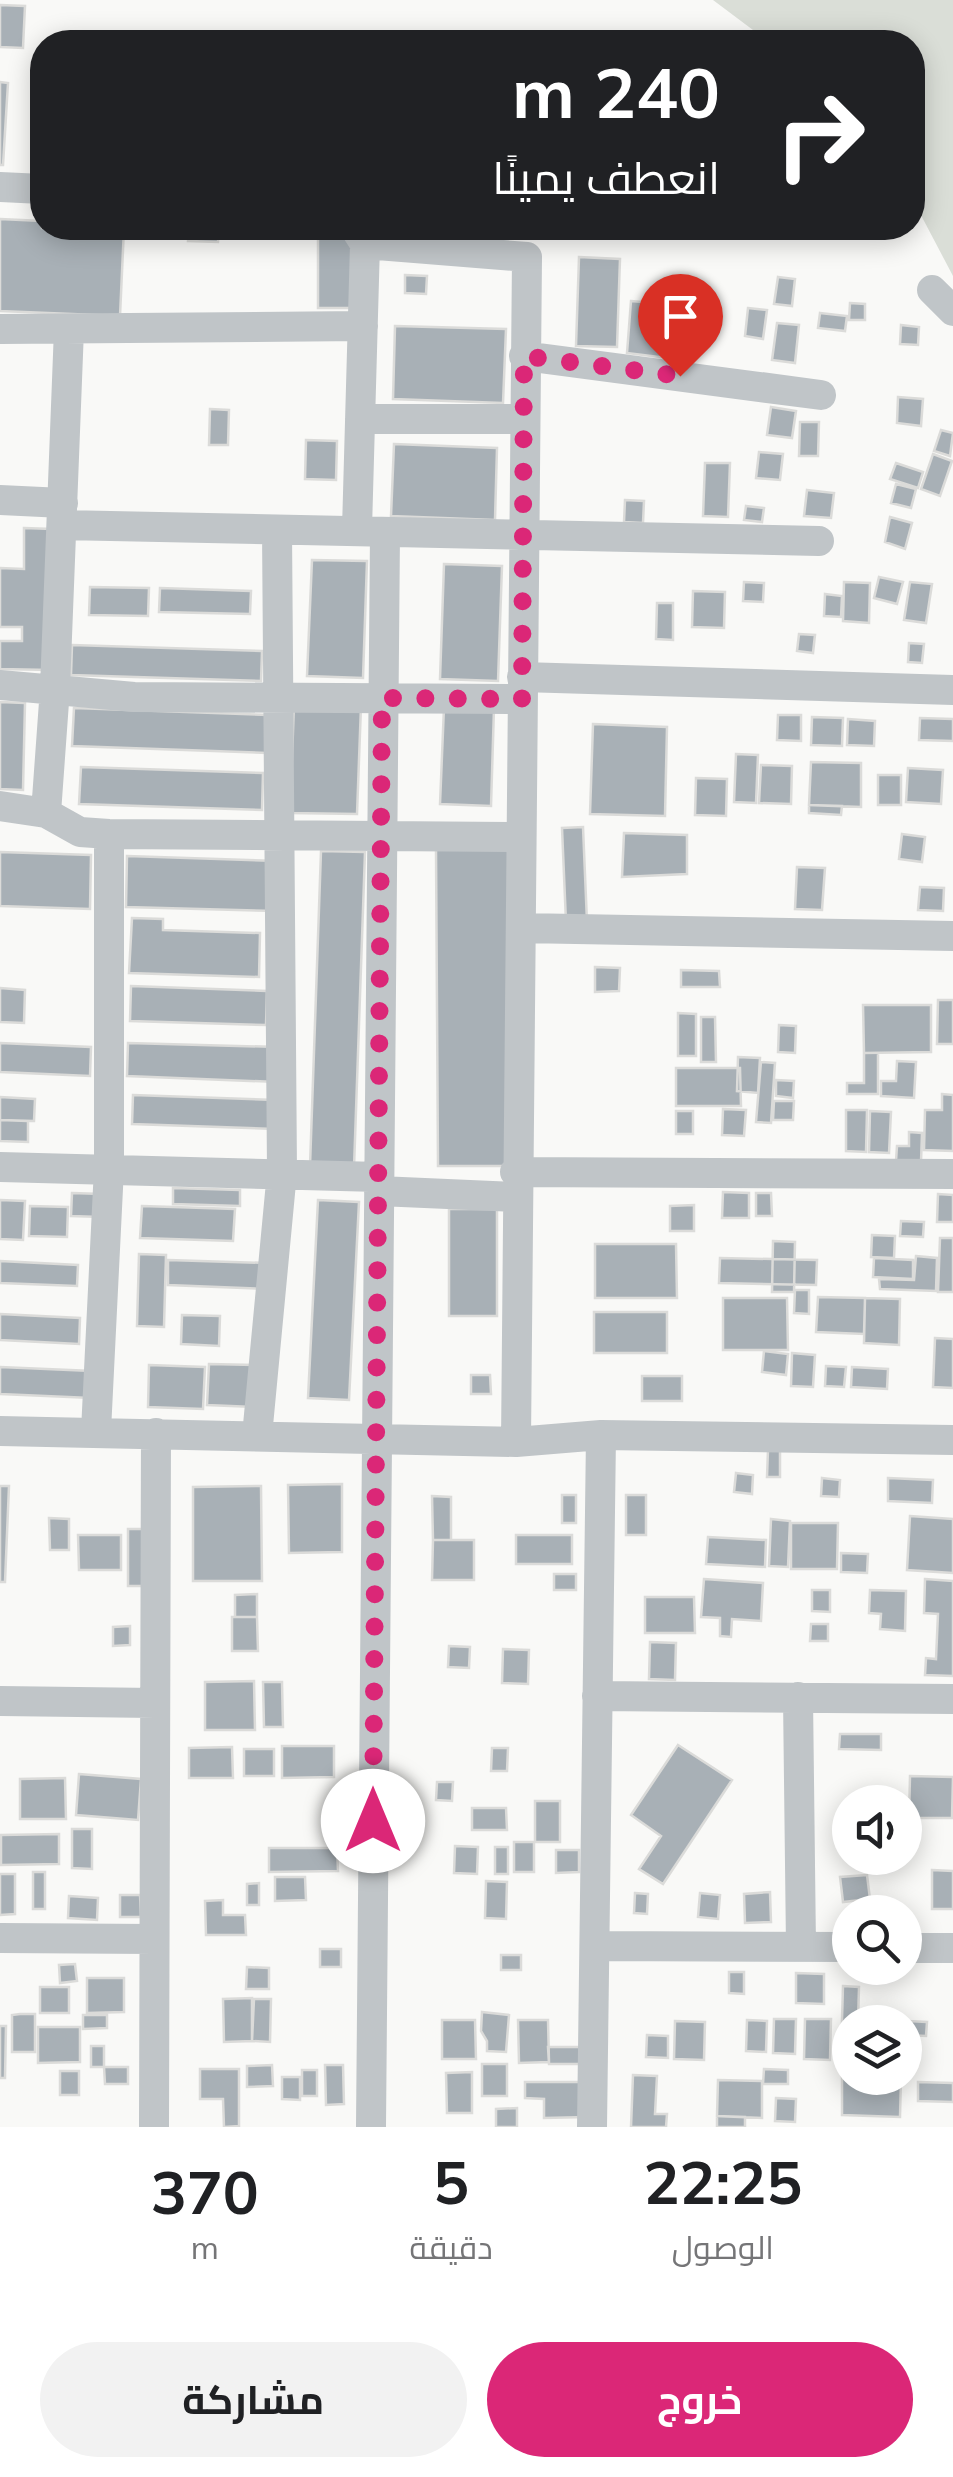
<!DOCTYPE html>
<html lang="ar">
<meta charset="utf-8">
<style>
:root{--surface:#fff;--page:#f2f2f2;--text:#202124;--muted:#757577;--accent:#db2777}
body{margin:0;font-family:Mulish,Cairo,sans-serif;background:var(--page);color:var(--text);direction:rtl;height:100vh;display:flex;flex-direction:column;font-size:38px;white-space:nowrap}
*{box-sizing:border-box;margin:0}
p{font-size:32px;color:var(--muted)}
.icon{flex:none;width:55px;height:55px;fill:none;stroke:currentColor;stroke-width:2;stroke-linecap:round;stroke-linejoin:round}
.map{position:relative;height:2127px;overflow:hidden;direction:ltr}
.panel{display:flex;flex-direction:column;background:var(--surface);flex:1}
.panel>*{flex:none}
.top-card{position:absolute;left:30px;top:30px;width:895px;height:210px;border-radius:40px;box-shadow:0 5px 25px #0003;direction:rtl;background:#202124;color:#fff;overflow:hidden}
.fabs{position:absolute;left:832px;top:1785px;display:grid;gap:20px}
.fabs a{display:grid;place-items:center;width:90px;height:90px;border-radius:50%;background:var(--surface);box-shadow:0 5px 25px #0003;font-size:50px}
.pin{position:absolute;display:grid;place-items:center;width:85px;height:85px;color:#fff;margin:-102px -42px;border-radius:50% 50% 50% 0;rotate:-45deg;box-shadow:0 0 10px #0007}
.pin .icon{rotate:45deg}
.me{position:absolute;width:110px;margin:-55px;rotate:0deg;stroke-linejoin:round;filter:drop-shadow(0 0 8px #0008)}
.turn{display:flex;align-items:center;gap:35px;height:210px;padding:0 40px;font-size:45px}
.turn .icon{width:130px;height:130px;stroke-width:2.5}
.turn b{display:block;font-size:70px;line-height:85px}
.eta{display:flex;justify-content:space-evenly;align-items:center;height:170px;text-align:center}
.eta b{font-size:60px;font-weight:700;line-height:70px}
.action{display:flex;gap:20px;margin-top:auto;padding:20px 40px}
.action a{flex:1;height:115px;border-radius:60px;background:var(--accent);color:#fff;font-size:40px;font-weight:700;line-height:115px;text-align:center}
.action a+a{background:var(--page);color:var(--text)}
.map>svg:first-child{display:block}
.green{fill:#daded7}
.building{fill:#a8b0b6;stroke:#dbdbd9;stroke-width:2.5}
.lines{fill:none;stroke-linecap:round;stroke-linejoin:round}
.minor{stroke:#c0c5c8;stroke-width:30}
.route{stroke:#db2777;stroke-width:18;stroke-dasharray:0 32.4}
</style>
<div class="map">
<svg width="953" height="2127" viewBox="0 0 953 2127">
<rect width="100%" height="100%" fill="#f9f9f7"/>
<path class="green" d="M713 0H953V276L913 200 912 42H769Z"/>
<path class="building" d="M0 5 25 6 23 48 0 47Z
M0 82 8 83 3 165H0Z
M0 219 42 221V228H124L120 316 0 311Z
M189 228H219L218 242 188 241Z
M318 234 357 235 356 308H318Z
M579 257 620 259 617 347 576 346Z
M405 275 427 276 426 294 405 293Z
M778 277 795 279 792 306 774 304Z
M631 301 686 306 683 360 627 353Z
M850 303 865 304V320H849Z
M748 308 767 310 763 339 745 336Z
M820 313 847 316 845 331 818 328Z
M777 323 799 325 795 363 772 360Z
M901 325 919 327 918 345 900 344Z
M395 326 506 329 503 403 393 399Z
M898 397 923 399 921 426 897 423Z
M771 407 796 411 792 438 767 435Z
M210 409 229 410 228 445H209Z
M800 422H819L818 456H799Z
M941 430 953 433 950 456 934 451Z
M306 440 337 441 336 480 305 479Z
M394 444 497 448 495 520 391 516Z
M759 452 783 454 780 480 756 478Z
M933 454 952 461 940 496 921 489Z
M705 463H730L728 517 703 516Z
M896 463 923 472 918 488 890 479Z
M896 484 916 489 911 508 891 503Z
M807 490 834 493 831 518 804 516Z
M625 500 644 501 643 523 624 522Z
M746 506 764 508 762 522 744 520Z
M890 517 912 523 905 549 885 542Z
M24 528 52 529 50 670 0 669V641H22V627H0V568L24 569Z
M312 560 367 561 363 678 307 676Z
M444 564 502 566 498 681 440 679Z
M879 577 903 582 897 604 874 598Z
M744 582 764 583 763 602 743 601Z
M844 582 870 583 869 623 843 621Z
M910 582 932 584 926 623 904 620Z
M90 587 149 588 148 616 89 615Z
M160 588 251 591 250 614 159 612Z
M693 591 725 592 724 628 692 627Z
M825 594 842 596 841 617 824 616Z
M657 603H673V640L656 639Z
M799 634 815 635 813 653 797 651Z
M909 643 924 644 922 663 908 662Z
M72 645 262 651 261 681 71 675Z
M0 702 25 703 23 790 0 789Z
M294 704 361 706 357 814 290 813Z
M444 707 494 708 491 806 440 804Z
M74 708 268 715 267 753 72 746Z
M778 715H801V741L777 740Z
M812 717 843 718 842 746 811 745Z
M920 718 953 719V741L919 740Z
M848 719 875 721 874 746 847 745Z
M593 724 667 727 665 816 590 814Z
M736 754 758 755 756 803 734 802Z
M811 762 861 763V807L809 805Z
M761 765 792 766 791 804 759 803Z
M81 767 263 773 262 810 79 804Z
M908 768 943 770 941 804 906 802Z
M878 775H901V805H878Z
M696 778 727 779 726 816 695 815Z
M809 805 842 806 841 815 809 813Z
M583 827 587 922H566L562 828Z
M624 833 687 835V874L622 877Z
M902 834 925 837 922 862 899 859Z
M436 849H509L510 1166H438Z
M321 851 365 852 354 1168 310 1166Z
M0 852 91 855 90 909 0 906Z
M127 856 278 861 277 911 126 907Z
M797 867 825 868 822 910 795 909Z
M920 887 944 888 943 911 918 910Z
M132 918 163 919V930L260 933 259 977 129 973Z
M595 967 620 968 619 991 595 992Z
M681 970 719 971 720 987H681Z
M131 986 267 991 266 1025 130 1021Z
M0 988 25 990 24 1023 0 1022Z
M938 1000H953V1044H937Z
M863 1005H931V1052L864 1053Z
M678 1013 696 1014V1056H678Z
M701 1017H715L716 1062H701Z
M779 1025 796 1026 795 1053 778 1052Z
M0 1043 91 1047 90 1076 0 1072Z
M128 1043 278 1047 277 1082 127 1076Z
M864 1053H878V1094H847V1083H864Z
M738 1057 760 1058 758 1093 737 1091Z
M897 1061 916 1062 914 1098 881 1096V1081H896Z
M761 1062 775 1063 771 1123 756 1122Z
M676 1068H740L741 1106H676Z
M776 1080 794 1081 793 1098 776 1096Z
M942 1094 953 1095V1151L924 1150 925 1110H942Z
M133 1095 276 1100 275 1129 132 1124Z
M0 1097 35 1099 34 1121 0 1120Z
M774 1101H794L793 1120H773Z
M723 1109 746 1110 744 1136 722 1135Z
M846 1110H867L866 1152 846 1151Z
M676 1111H693V1134H676Z
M870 1111 891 1112 889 1153 869 1152Z
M0 1120 28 1121V1142L0 1141Z
M909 1132 922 1133 921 1162 896 1161 897 1146H909Z
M173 1188 240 1190V1206L173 1204Z
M723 1192 749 1193V1218H722Z
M72 1193 102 1194 101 1217 71 1216Z
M756 1193H771L772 1216H756Z
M938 1194 953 1195V1222H937Z
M0 1200 25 1201 23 1240 0 1239Z
M318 1200 359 1202 349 1400 308 1398Z
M694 1205V1231H670V1206Z
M30 1206 68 1207 67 1237 29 1236Z
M142 1206 235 1209 233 1241 140 1238Z
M449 1209H497V1316H449Z
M901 1221 924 1222 923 1237 900 1236Z
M872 1235 895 1236 894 1258 871 1257Z
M940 1238H953V1292H938Z
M773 1241 795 1242 794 1292H772Z
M595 1244H676L677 1298H595Z
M139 1254 166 1255 164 1327 137 1326Z
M916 1256 937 1258 936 1291 880 1289 879 1279 914 1280Z
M720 1258 817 1260 816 1285 719 1283Z
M874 1258 913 1260V1279L873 1277Z
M168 1260 268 1263V1289L168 1285Z
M0 1261 78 1265 77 1286 0 1283Z
M795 1290H809V1314L794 1313Z
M818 1297 865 1298 864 1334 816 1332Z
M723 1298H787L788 1350H723Z
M865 1298 900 1299 899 1345 864 1343Z
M594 1312H667V1353H594Z
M0 1314 80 1318 79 1344 0 1340Z
M182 1315 220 1316 219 1346 181 1344Z
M935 1338 953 1339V1388L933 1387Z
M764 1351 788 1354 786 1375 762 1372Z
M792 1353 815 1355 813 1387 791 1386Z
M209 1364 255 1365 254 1407 207 1405Z
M149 1365 205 1367 203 1409 148 1407Z
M826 1366 846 1367 844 1387 825 1386Z
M0 1367 92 1371 91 1398 0 1394Z
M852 1367 888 1369 887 1389 851 1387Z
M471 1375H490L491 1394H471Z
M642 1376H682V1401H642Z
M768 1450H780V1477H767Z
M736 1473 753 1475 752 1494 734 1492Z
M822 1478 840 1480 839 1497 821 1496Z
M888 1478 933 1480 932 1503 888 1501Z
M342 1484V1552L289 1553 288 1485Z
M0 1486H9L5 1582H0Z
M261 1486 262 1581H193V1487Z
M562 1495H576V1523H562Z
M626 1495H646V1535H626Z
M432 1496 451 1497V1540H433Z
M910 1516 953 1519V1573L907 1570Z
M49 1518 69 1519V1550H50Z
M771 1519 790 1521 788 1567 769 1566Z
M791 1523H838L837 1569H791Z
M128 1529H145V1586H128Z
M78 1535H121V1570H79Z
M516 1535H572V1564H516Z
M708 1537 766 1540 765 1567 706 1564Z
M433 1540H474V1580H432Z
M841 1553 868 1554 867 1573 841 1572Z
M554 1574H576V1590H554Z
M704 1579 763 1583 761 1621 732 1619 731 1637 720 1636V1618L701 1617Z
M925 1579 953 1581V1676L925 1675 926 1658 936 1659 938 1614 924 1613Z
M812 1590H830V1612L812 1611Z
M870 1590 906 1591 905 1631 880 1629 881 1614 869 1613Z
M257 1594V1617H235V1595Z
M645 1597H694L695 1633H645Z
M232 1617H257L258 1651H232Z
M811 1624H828V1641H810Z
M130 1626V1645L113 1646V1627Z
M650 1642 676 1643 675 1680 649 1679Z
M449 1646 470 1647 469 1668 448 1667Z
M503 1649 529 1650 528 1684 502 1683Z
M254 1681 255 1730H205V1682Z
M263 1682H282L283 1727H264Z
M840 1734H881V1750L839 1749Z
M678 1745 732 1780 663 1884 639 1869 661 1836 631 1815Z
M282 1746H334V1777L282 1778Z
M232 1747 233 1778H189V1748Z
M492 1748H508L507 1771H491Z
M244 1749H274V1776H244Z
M79 1774 141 1779 138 1820 76 1815Z
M910 1776 953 1777 952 1818H909Z
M65 1778 66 1819H20V1779Z
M437 1782H453L452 1801 436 1800Z
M535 1801H560V1842H535Z
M472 1808H506L507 1830H472Z
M72 1829H92V1869L72 1868Z
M59 1834V1864L1 1865V1835Z
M514 1842H534V1872H514Z
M455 1846 478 1847 477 1874 454 1873Z
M495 1847H508V1874H495Z
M269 1848H337L338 1871 269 1872Z
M556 1850H579V1872L556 1873Z
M932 1870 953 1871V1909H932Z
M33 1872H45V1909H33Z
M0 1874H15V1914L0 1915Z
M867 1875 870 1899 843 1902 840 1877Z
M275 1877H305L306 1900 275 1901Z
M486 1881 507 1882 506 1919 485 1918Z
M259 1883V1905H247V1884Z
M770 1892 771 1922 745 1923 744 1894Z
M635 1893 648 1894 647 1914 634 1913Z
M700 1893 720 1895 718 1919 698 1917Z
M120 1895H140L141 1917H120Z
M69 1896 98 1898 97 1920 68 1918Z
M223 1900V1915H245L246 1935H206L205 1901Z
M320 1949H341V1967H320Z
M501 1955H521V1970H501Z
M75 1964 77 1981 60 1983 59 1965Z
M247 1967 269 1968V1989H246Z
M729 1972H744V1994L729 1993Z
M796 1973 824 1974V2004L796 2003Z
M87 1978H124V2012L87 2013Z
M843 1986 859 1987 858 2022H850V2054H841Z
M40 1987H69V2013H40Z
M252 1998V2041L224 2042 223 1999Z
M254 1999H271L270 2042 252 2041Z
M482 2012 509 2015 506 2052 487 2051V2041L481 2031Z
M20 2014H35V2052H12V2015Z
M83 2015H107V2028L83 2029Z
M774 2019H796L795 2054 773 2053Z
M805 2019H831L830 2060 804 2059Z
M442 2020H475L476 2059H442Z
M518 2020H548L549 2062 519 2063Z
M747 2020 767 2021 766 2052 746 2051Z
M675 2021 705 2022 704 2060 674 2059Z
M907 2021 927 2022 926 2036 907 2035Z
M0 2026H6L5 2078H0Z
M38 2027H80V2062L38 2063Z
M647 2035 668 2036V2058L646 2057Z
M91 2046H104V2067H91Z
M548 2047H583V2064H549Z
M482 2064H507V2096H482Z
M272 2065 273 2086 247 2087V2066Z
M325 2065H343L344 2104 326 2105Z
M104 2067H128V2084H105Z
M200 2069H239V2126L224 2127 223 2099H200Z
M764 2069 788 2070V2084H763Z
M302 2070H317V2096H302Z
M60 2071H79V2095H60Z
M472 2072V2113H447L446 2073Z
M633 2075 657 2076 655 2114H667L666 2127H631Z
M842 2076 901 2078 900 2117 842 2115Z
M282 2077H300V2100L282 2099Z
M718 2080 762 2081V2118L717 2116Z
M525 2082H586L587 2117 544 2118V2099L525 2098Z
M918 2082 953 2083V2102L918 2101Z
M776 2098 796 2099 795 2122 775 2121Z
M517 2108V2127H496V2109Z
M717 2116 745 2117V2127H717Z"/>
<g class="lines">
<path class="minor" d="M0 187 42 189
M356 230 365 244 357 529
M365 244 527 257 516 1442
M932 290 953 311
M0 329 363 326
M524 356 821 395
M360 419H525
M0 500 63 503
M62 525 819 541
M522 677 953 690
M0 685 134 697 522 699
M0 806 46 813 80 832 109 834 519 837
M46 813 55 688 69 329
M522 928 953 936
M0 1167 379 1177
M515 1172 953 1174
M379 1191 517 1197
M0 1431 516 1442 601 1435 953 1440
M96 1431 109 1168V834
M257 1436 282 1172 277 530
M597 1696 953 1699
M798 1697 801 1947
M0 1701 155 1703
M0 1938 154 1939
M595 1946 850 1947
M905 1948H953
M154 2127 156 1433
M371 2127 385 533
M592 2127 601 1435"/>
</g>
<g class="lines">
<path class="route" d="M373 1821 382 698 522 699 524 356 680 376"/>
</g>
</svg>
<div class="fabs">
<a><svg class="icon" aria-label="sound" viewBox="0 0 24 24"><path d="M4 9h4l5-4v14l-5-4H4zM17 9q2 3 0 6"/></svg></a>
<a><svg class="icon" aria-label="search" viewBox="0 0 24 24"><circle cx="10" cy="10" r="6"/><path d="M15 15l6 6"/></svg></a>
<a><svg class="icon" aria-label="layers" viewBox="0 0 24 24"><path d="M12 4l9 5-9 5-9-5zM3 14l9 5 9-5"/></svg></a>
</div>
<div class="pin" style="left:680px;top:376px;background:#d93025"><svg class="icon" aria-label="arrive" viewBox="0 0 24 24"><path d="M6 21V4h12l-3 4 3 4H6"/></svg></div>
<svg class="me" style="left:373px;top:1821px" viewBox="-20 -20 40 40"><circle r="19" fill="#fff"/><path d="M0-13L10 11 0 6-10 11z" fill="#db2777"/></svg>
<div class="top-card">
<div class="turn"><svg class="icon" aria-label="right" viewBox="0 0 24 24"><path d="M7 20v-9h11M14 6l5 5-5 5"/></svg><div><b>240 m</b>انعطف يمينًا</div></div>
</div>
</div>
<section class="panel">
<div class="eta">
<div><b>22:25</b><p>الوصول</p></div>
<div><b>5</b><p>دقيقة</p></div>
<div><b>370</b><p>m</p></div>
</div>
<div class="action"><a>خروج</a><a>مشاركة</a></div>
</section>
